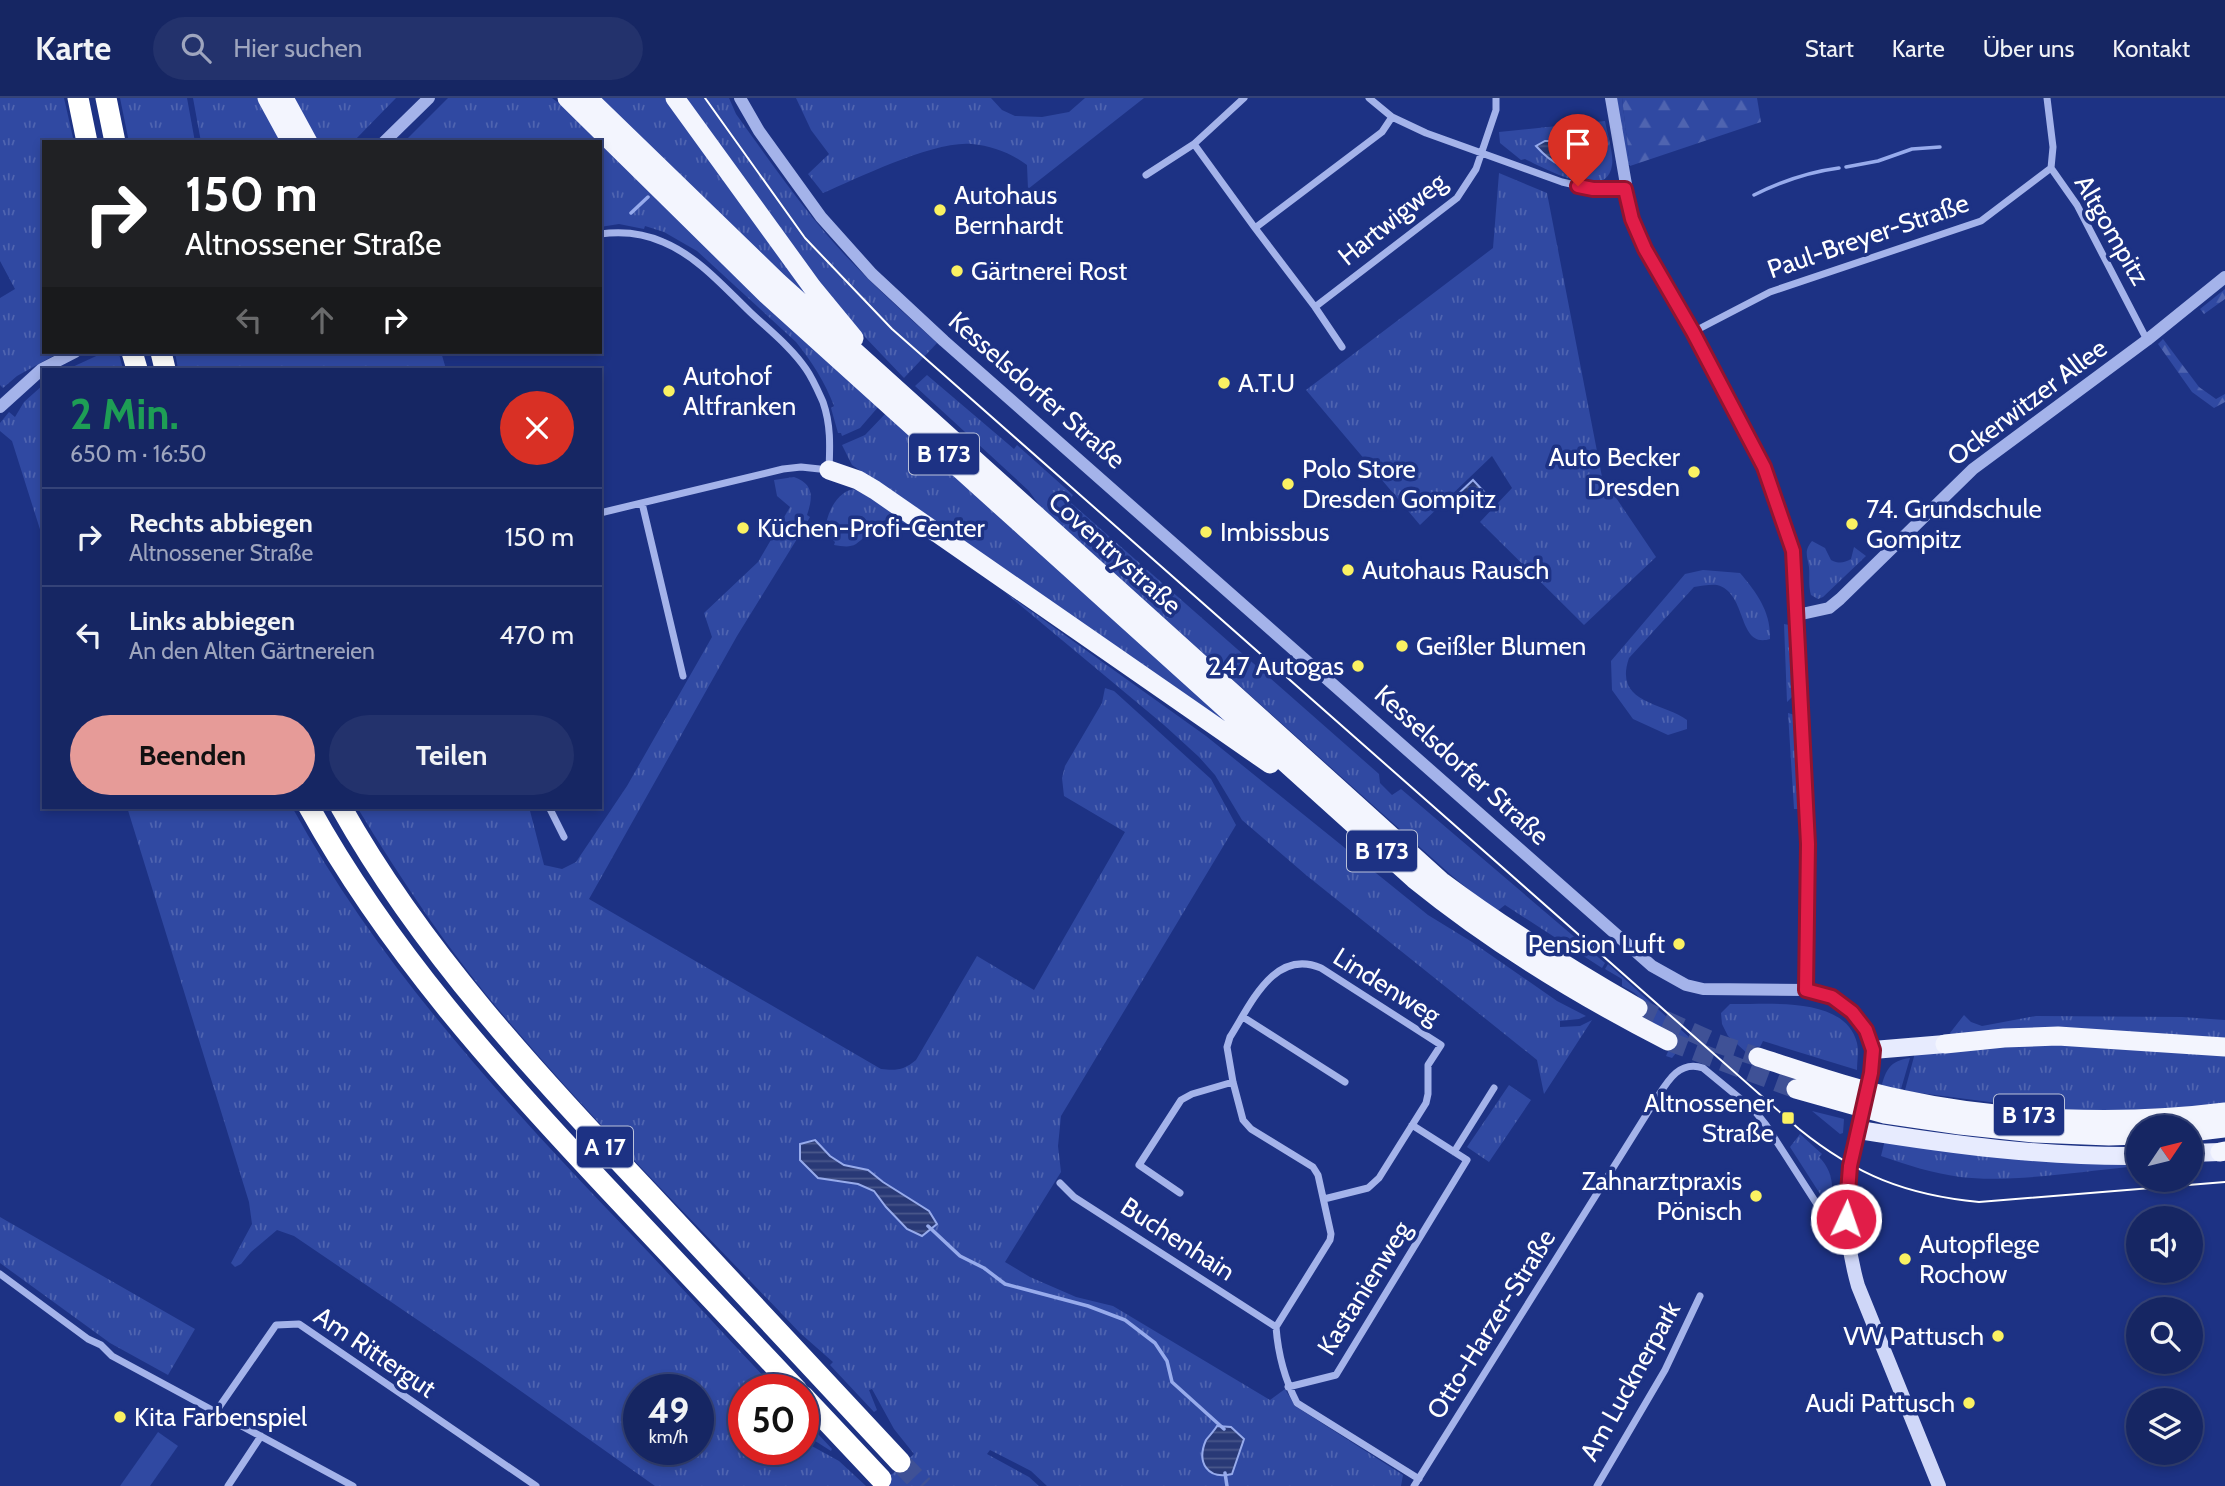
<!DOCTYPE html>
<html lang="de">
<meta charset="utf-8">
<style>
:root{--surface:#162663;--page:#23326c;--text:#f1f3f6;--muted:#9ea5be;--line:#354378;--accent:#e69b98}
body{margin:0;font-family:Cabin,sans-serif;background:var(--page);color:var(--text);height:100vh;display:flex;flex-direction:column;font-size:26px;white-space:nowrap}
*{box-sizing:border-box;margin:0}
p{font-size:23px;color:var(--muted)}
.icon{flex:none;width:38px;height:38px;fill:none;stroke:currentColor;stroke-width:2;stroke-linecap:round;stroke-linejoin:round}
.map{position:relative;flex:1;overflow:hidden}
.sheet{position:absolute;left:42px;top:270px;width:560px;height:441px;display:flex;flex-direction:column;background:var(--surface);border-radius:0px;box-shadow:0 4px 10px #0003,0 0 0 2px var(--line)}
.sheet>*{flex:none}
.guide{position:absolute;left:42px;top:42px;width:560px;height:214px;border-radius:0px;box-shadow:0 4px 10px #0003,0 0 0 2px var(--line);background:#202124;color:#fff;overflow:hidden}
.needle{width:46px;rotate:55deg}
.controls{position:absolute;left:2126px;top:1017px;display:grid;gap:14px}
.controls a{display:grid;place-items:center;width:77px;height:77px;border-radius:50%;background:var(--surface);box-shadow:0 4px 10px #0003,0 0 0 2px var(--line);font-size:35px}
.speed{position:absolute;left:623px;top:1276px;display:flex;gap:14px;font-size:35px;font-weight:700;text-align:center}
.speed>*{display:grid;place-content:center;width:91px;height:91px;border-radius:50%;background:var(--surface);box-shadow:0 4px 10px #0003,0 0 0 2px var(--line);line-height:1}
.speed small{font-size:18px;font-weight:400}
.speed .limit{border:10px solid #d22;background:#fff;color:#111}
.pin{position:absolute;display:grid;place-items:center;width:60px;height:60px;color:#fff;margin:-72px -30px;border-radius:50% 50% 50% 0;rotate:-45deg;box-shadow:0 0 7px #0007}
.pin .icon{rotate:45deg}
.me{position:absolute;width:77px;margin:-38px;rotate:3deg;stroke-linejoin:round;filter:drop-shadow(0 0 5px #0008)}
.turn{display:flex;align-items:center;gap:24px;height:147px;padding:0 28px;font-size:32px}
.turn .icon{width:91px;height:91px;stroke-width:2.5}
.turn b{display:block;font-size:49px;line-height:60px}
.lanes{display:flex;align-items:center;height:66px;padding:0 28px;background:#0003;justify-content:center;gap:35px;direction:ltr}
.lanes .off{opacity:.35}
.round{display:grid;place-items:center;flex:none;width:74px;height:74px;border-radius:37px;background:var(--page)}
.headline{display:flex;align-items:center;justify-content:space-between;height:119px;padding:0 28px}
h1{font-size:42px;font-weight:700;line-height:52px;color:#1e9e55}
.primary-button{display:flex;gap:14px;margin-top:auto;padding:14px 28px}
.primary-button a{flex:1;height:80px;border-radius:42px;background:var(--accent);color:#111;font-size:28px;font-weight:700;line-height:80px;text-align:center}
.primary-button a+a{background:var(--page);color:var(--text)}
ul{padding:0;list-style:none}
li{display:flex;align-items:center;gap:21px;height:98px;padding:0 28px;border-top:2px solid var(--line)}
li div{flex:1}
li b{display:block;font-size:26px}
li em{font-style:normal}
header{display:flex;align-items:center;gap:42px;box-sizing:border-box;height:98px;padding:0 35px;background:var(--surface);border-bottom:2px solid var(--line)}
header strong{font-size:33px}
nav{display:flex;gap:38px;margin-inline-start:auto;font-size:24px}
.search{width:490px;height:63px;background:var(--page);display:flex;align-items:center;gap:18px;box-sizing:border-box;padding:0 24px;border-radius:38px;color:var(--muted);font-size:26px}
.map>svg:first-child{display:block}
.grass{fill:url(#grass-tufts);fill-rule:evenodd}
.forest{fill:url(#forest-firs)}
.garden{fill:#3049a2}
.water{fill:url(#water-rules);stroke:#97abec;stroke-width:2}
.lines{fill:none;stroke-linecap:round;stroke-linejoin:round}
.stream{stroke:#97abec;stroke-width:3.5}
.trunk-tunnel{stroke:#3f5196;stroke-width:19;stroke-dasharray:19 10;stroke-linecap:butt}
.motorway-tunnel{stroke:#3f5196;stroke-width:21;stroke-dasharray:21 10;stroke-linecap:butt}
.minor{stroke:#a4b3ea;stroke-width:7}
.tertiary{stroke:#a4b3ea;stroke-width:12}
.secondary{stroke:#cfd7f8;stroke-width:14}
.primary{stroke:#e7ebfe;stroke-width:18}
.trunk{stroke:#f3f5fe;stroke-width:19}
.motorway{stroke:#fff;stroke-width:21}
.tram{stroke:#fff;stroke-width:2}
.route-casing{stroke:#92132f;stroke-width:18}
.route{stroke:#e11d48;stroke-width:12}
.poi-dot{fill:#faf162;stroke:#1d3284;stroke-width:2.5}
.labels{text-anchor:middle;stroke-width:7;stroke-linejoin:round;paint-order:stroke}
.shield{fill:#1d3284;stroke:#bbc2da;stroke-width:2}
.shield-label{font-size:24px;font-weight:bold;fill:#fff}
.poi-label{font-size:26px;fill:#fff;stroke:#1d3284;text-anchor:start}
.street-label{font-size:26px;fill:#fff;stroke:#1d3284}
</style>
<header>
<strong>Karte</strong>
<div class="search"><svg class="icon" aria-label="search" viewBox="0 0 24 24"><circle cx="10" cy="10" r="6"/><path d="M15 15l6 6"/></svg>Hier suchen</div>
<nav><a>Start</a><a>Karte</a><a>Über uns</a><a>Kontakt</a></nav>
</header>
<div class="map">
<svg width="2225" height="1388" viewBox="0 0 2225 1388">
<defs>
<pattern id="grass-tufts" width="24" height="20" patternUnits="userSpaceOnUse" patternTransform="scale(1.75)"><rect width="24" height="20" fill="#3049a2"/><path d="M3 7l-1-3M5 7V3M7 7l1-3M15 17l-1-3M17 17v-4M19 17l1-3" fill="none" stroke="#4f64b0"/></pattern>
<pattern id="forest-firs" width="22" height="20" patternUnits="userSpaceOnUse" patternTransform="scale(1.75)"><rect width="22" height="20" fill="#3049a2"/><path d="M5 1l3.5 6h-7zM16 11l3.5 6h-7z" fill="#4f64b0"/></pattern>
<pattern id="water-rules" width="6" height="5" patternUnits="userSpaceOnUse" patternTransform="scale(1.75)"><rect width="6" height="5" fill="#293976"/><path d="M0 2.5h6" fill="none" stroke="#49578b"/></pattern>
</defs>
<rect width="100%" height="100%" fill="#1d3284"/>
<path class="grass" d="M0 0H64L74 44H44V254H60L17 278 3 290 0 287V200L15 191 0 163Z
M120 0H187L195 44H129Z
M193 0H259L283 44H201Z
M291 0H396L353 44H314Z
M448 0H552L578 20 879 308 860 330 842 338 841 335H838L831 310 834 308C825 284 812 264 796 244L697 153 664 134 645 128 644 131 619 126 600 129V44H404Z
M600 0H668L833 226Z
M682 0H729L736 16C770 63 804 113 844 156 873 187 905 216 937 245L904 280 843 216Z
M796 0H991L1002 12 1015 18 1042 19 1069 14 1085 0H1144L1028 91 1027 67C1011 55 992 48 972 46 935 42 858 80 823 95L808 76 829 56 811 32Z
M1616 0H1622L1630 67H1627Z
M1605 23C1607 34 1614 57 1612 67 1607 106 1542 69 1525 61L1521 62 1500 45 1499 34Z
M1499 75 1547 95 1602 379 1656 459 1584 527 1480 424 1512 390 1492 358 1420 427 1306 292 1493 150Z
M105 254 107 257 119 256 123 271H68Z
M175 254H441L446 271H178Z
M927 277 1014 351 1017 347 1073 397 1069 403 1379 676 1380 685 1392 697 1401 691 1605 865 1602 870 1505 807 1496 814 1451 777 1042 411 1029 393 915 288Z
M44 286V444L12 343 0 333V325L9 314 15 319 24 304Z
M886 315 1255 647 852 367 842 347 865 337Z
M794 379C814 386 813 399 807 417L810 419 805 428 737 538 589 801 881 971C896 973 904 972 916 962L977 858 1034 892 1125 734 1064 698 1062 680 1065 668 1102 605 1105 590 1114 593 1211 681 1236 727 1061 1018 1058 1048 1061 1074 1005 1164 1030 1179 1076 1199 1113 1208 1270 1302 1285 1291 1295 1308 1403 1377 1401 1388H1047L1031 1373 990 1352 987 1356 1029 1379 1039 1388H879L914 1356 894 1331 872 1291 869 1292 877 1312 874 1314 830 1267 833 1264 800 1235C703 1133 602 1033 510 925 452 858 403 785 357 709H529L544 767 562 771 576 764 627 688 712 539 704 515 758 464 790 409 777 398 774 382ZM815 1042 830 1058 844 1067 868 1072 883 1084 929 1113 922 1138 907 1131 886 1109 874 1093 858 1086 818 1080Z
M853 391 862 395 936 439 932 444C923 438 914 429 904 425 875 414 874 434 856 446 849 450 842 448 834 447L835 444 825 434C826 416 836 395 853 391Z
M1812 443 1825 450 1831 462C1839 466 1844 465 1851 461L1854 449 1866 458 1823 499 1818 501 1811 497C1808 487 1810 478 1809 469 1807 457 1804 453 1812 443Z
M1703 472 1740 475C1757 495 1771 514 1770 541 1737 551 1748 495 1717 487 1711 486 1701 488 1694 489L1629 560C1613 606 1663 604 1687 622V631L1668 637 1633 621 1612 592 1611 563 1685 476Z
M1003 493 1206 638 1428 817 1472 844 1557 903 1586 918 1579 921 1560 923V929L1580 928 1592 922 1544 996 1537 962 1306 777 1242 722 1215 677 1199 659 1164 627Z
M1784 526 1789 527 1792 531 1794 597 1787 604Z
M1788 615 1795 617 1800 711H1794Z
M127 709H292C380 870 505 1004 631 1136 680 1187 724 1237 771 1286L770 1291 744 1292V1351H803V1320L832 1351 831 1353 812 1341 810 1347 839 1363 866 1388H655L481 1265 294 1138 277 1132 251 1154 241 1166 235 1169 231 1165 252 1126 249 1104ZM639 1292H698V1351H639Z
M1608 866 1689 939 1672 960 1666 958 1672 945 1640 920C1642 898 1641 898 1622 888V881L1605 871Z
M1730 906C1767 907 1845 897 1857 945 1859 953 1857 963 1857 972L1763 943 1760 949 1755 948 1757 964 1728 938 1722 926 1721 915Z
M1964 917 1971 924 1982 928 2036 918 2182 919 2225 922V943L1952 939 1950 935Z
M2052 944 2225 956V1007L2109 1013 2052 1012 1881 990C1886 971 1890 963 1910 960L1901 991 1905 992 1915 955Z
M1509 987 1531 1002 1489 1064 1467 1049Z
M1812 1013 1844 1021 1843 1035 1840 1036Z
M1800 1036 1822 1056 1819 1059C1831 1071 1835 1087 1830 1104L1822 1099 1790 1049Z
M1885 1042 2127 1063 2128 1069C2077 1074 2010 1085 1960 1079 1932 1075 1907 1067 1881 1058Z
M0 1119 195 1231 168 1277 110 1245 0 1165Z"/>
<path class="forest" d="M1622 0H1757L1761 24 1630 68Z
M2225 191V201L2204 216 2200 211Z
M2163 241 2199 289 2216 301 2225 296V304L2214 310 2192 294 2158 246Z"/>
<path class="garden" d="M158 1334 178 1348 150 1388H120Z"/>
<path class="water" d="M1545 43H1582L1593 61 1590 67C1568 75 1552 66 1536 48Z
M1473 382 1486 396 1470 410 1458 396Z
M815 1042 830 1058 844 1067 868 1072 883 1084 929 1113 937 1126 922 1138 907 1131 886 1109 874 1093 858 1086 818 1080 800 1062V1046Z
M1217 1328 1231 1329 1244 1341 1232 1376C1208 1382 1196 1365 1206 1342 1209 1338 1214 1333 1217 1328Z"/>
<g class="lines">
<path class="stream" d="M1846 69 1878 63 1912 51 1940 49
M1754 97C1782 83 1808 74 1839 70
M631 115 648 99
M928 1128 960 1158 984 1170 1005 1186 1088 1208 1125 1222 1155 1245 1167 1263 1172 1284 1224 1331
M1225 1375 1227 1388"/>
<path class="trunk-tunnel" d="M1638 910 1716 945 1758 959
M1668 943 1796 991"/>
<path class="motorway-tunnel" d="M900 1364 923 1388"/>
<path class="minor" d="M1244 0 1194 46 1255 130 1382 34 1392 19
M1369 0 1392 19 1426 35 1562 84 1593 91H1625
M2047 0 2053 49 2051 70 2077 107 2147 242
M1146 77 1194 46
M1255 130 1315 209 1457 100 1476 71 1496 12V0
M600 136C622 133 643 135 663 144 697 158 723 188 750 214 769 232 791 249 806 271 813 281 818 293 823 304 831 327 830 348 829 372L801 369 783 371 600 415
M1315 209 1342 249
M1693 234 1770 194 1981 123 2051 70
M642 405 683 578
M549 709 564 739
M1243 919 1345 984
M1454 1054 1494 990
M1060 1085 1074 1099 1276 1229
M1180 1095 1139 1067 1181 1002 1192 996 1233 984
M1324 1101 1368 1090 1379 1080 1426 1005 1428 996V967L1441 947 1321 870C1274 850 1251 906 1230 939L1227 949 1233 984 1243 1022 1251 1031 1313 1069 1318 1077 1331 1136 1330 1142 1276 1229C1278 1255 1285 1282 1297 1305L1419 1381
M0 1176 88 1241 101 1247 112 1258 353 1388
M1288 1289 1336 1277 1467 1062 1412 1027
M215 1315 276 1227 299 1226 536 1388
M228 1388 261 1338
M1414 1388 1653 1006C1665 988 1677 961 1703 970L1754 1012 1766 1027 1822 1114 1834 1121H1845
M1597 1388 1665 1272 1700 1198"/>
<path class="tertiary" d="M740 0 759 33 821 119 872 176 944 243 1652 868 1686 887 1703 891 1806 892C1839 897 1866 919 1873 952
M1611 0 1632 121 1645 151 1693 234 1764 369 1793 453 1808 746 1806 892
M384 44 429 0
M0 309 42 271 75 254
M1797 517 1829 510 1840 501 1973 371 2147 242 2225 179"/>
<path class="secondary" d="M1873 952C1870 992 1856 1030 1849 1069 1843 1110 1847 1149 1858 1188L1939 1388"/>
<path class="primary" d="M1873 952 1945 946
M1859 1032C1952 1047 2044 1059 2138 1058
M2191 1055 2220 1054"/>
<path class="trunk" d="M267 0 291 44
M284 0 308 44
M567 0 767 197 1414 781C1493 845 1578 897 1668 943
M588 0 778 184 1441 783C1504 830 1570 871 1638 910
M675 0 812 189 854 240
M829 372 858 382 875 392 1270 666
M1945 946 2004 940 2058 938 2225 949
M1758 959C1805 974 1852 991 1901 1001 2001 1023 2123 1027 2225 1014
M1796 991 1885 1016 1960 1027 2034 1035 2109 1038 2138 1037
M2191 1034 2225 1030
M2220 1054 2225 1053"/>
<path class="motorway" d="M78 0 87 44
M106 0 115 44
M132 254 137 271
M161 254 165 271
M309 709C388 852 497 973 608 1091 671 1158 734 1225 797 1292
M341 709C423 855 537 976 651 1097 734 1186 817 1275 900 1364
M803 1298 881 1381"/>
<path class="tram" d="M705 0 805 140 892 231 1799 1031C1856 1077 1906 1097 1979 1104L2225 1084"/>
</g>
<g class="lines">
<g class="route-casing">
<path id="route" d="M1578 88 1593 91H1625L1632 121 1645 151 1693 234 1764 369 1793 453 1808 746 1806 892 1832 899 1852 914 1866 932 1873 952 1871 975 1850 1068 1846 1121"/>
</g>
<use href="#route" class="route"/>
</g>
<g class="poi-dot">
<circle cx="940" cy="112" r="7"/>
<circle cx="957" cy="173" r="7"/>
<circle cx="1224" cy="285" r="7"/>
<circle cx="669" cy="293" r="7"/>
<circle cx="1694" cy="374" r="7"/>
<circle cx="1288" cy="386" r="7"/>
<circle cx="1852" cy="426" r="7"/>
<circle cx="743" cy="430" r="7"/>
<circle cx="1206" cy="434" r="7"/>
<circle cx="1348" cy="472" r="7"/>
<circle cx="1402" cy="548" r="7"/>
<circle cx="1358" cy="568" r="7"/>
<circle cx="1679" cy="846" r="7"/>
<rect x="1781" y="1013" width="14" height="14" rx="3.5"/>
<circle cx="1756" cy="1098" r="7"/>
<circle cx="1905" cy="1161" r="7"/>
<circle cx="1998" cy="1238" r="7"/>
<circle cx="1969" cy="1305" r="7"/>
<circle cx="120" cy="1319" r="7"/>
</g>
<g class="labels">
<g class="shield">
<rect x="909" y="335.5" width="70" height="41" rx="5"/>
<rect x="1347" y="732.5" width="70" height="41" rx="5"/>
<rect x="1994" y="996.5" width="70" height="41" rx="5"/>
<rect x="577" y="1028.5" width="56" height="41" rx="5"/>
</g>
<g class="shield-label">
<text x="944" y="364">B 173</text>
<text x="1382" y="761">B 173</text>
<text x="2029" y="1025">B 173</text>
<text x="605" y="1057">A 17</text>
</g>
<g class="poi-label">
<text x="954" y="106">Autohaus<tspan x="954" dy="30">Bernhardt</tspan></text>
<text x="971" y="182">Gärtnerei Rost</text>
<text x="683" y="287">Autohof<tspan x="683" dy="30">Altfranken</tspan></text>
<text x="1238" y="294">A.T.U</text>
<text x="1680" y="368" text-anchor="end">Auto Becker<tspan x="1680" dy="30">Dresden</tspan></text>
<text x="1302" y="380">Polo Store<tspan x="1302" dy="30">Dresden Gompitz</tspan></text>
<text x="1866" y="420">74. Grundschule<tspan x="1866" dy="30">Gompitz</tspan></text>
<text x="757" y="439">Küchen-Profi-Center</text>
<text x="1220" y="443">Imbissbus</text>
<text x="1362" y="481">Autohaus Rausch</text>
<text x="1416" y="557">Geißler Blumen</text>
<text x="1344" y="577" text-anchor="end">247 Autogas</text>
<text x="1665" y="855" text-anchor="end">Pension Luft</text>
<text x="1774" y="1014" text-anchor="end">Altnossener<tspan x="1774" dy="30">Straße</tspan></text>
<text x="1742" y="1092" text-anchor="end">Zahnarztpraxis<tspan x="1742" dy="30">Pönisch</tspan></text>
<text x="1919" y="1155">Autopflege<tspan x="1919" dy="30">Rochow</tspan></text>
<text x="1984" y="1247" text-anchor="end">VW Pattusch</text>
<text x="1955" y="1314" text-anchor="end">Audi Pattusch</text>
<text x="134" y="1328">Kita Farbenspiel</text>
</g>
<g class="street-label">
<text transform="translate(1392 121) rotate(-39)" y="9">Hartwigweg</text>
<text transform="translate(2112 132) rotate(60)" y="9">Altgompitz</text>
<text transform="translate(1868 138) rotate(-19)" y="9">Paul-Breyer-Straße</text>
<text transform="translate(1037 292) rotate(41)" y="9">Kesselsdorfer Straße</text>
<text transform="translate(2027 304) rotate(-37)" y="9">Ockerwitzer Allee</text>
<text transform="translate(1115 455) rotate(42)" y="9">Coventrystraße</text>
<text transform="translate(1462 667) rotate(42)" y="9">Kesselsdorfer Straße</text>
<text transform="translate(1387 888) rotate(32)" y="9">Lindenweg</text>
<text transform="translate(1178 1141) rotate(33)" y="9">Buchenhain</text>
<text transform="translate(1364 1190) rotate(-58)" y="9">Kastanienweg</text>
<text transform="translate(1491 1226) rotate(-58)" y="9">Otto-Harzer-Straße</text>
<text transform="translate(375 1254) rotate(34)" y="9">Am Rittergut</text>
<text transform="translate(1630 1283) rotate(-61)" y="9">Am Lucknerpark</text>
</g>
</g>
</svg>
<div class="controls">
<a><svg class="needle" viewBox="-14 -14 28 28"><path d="M0-13l5 13h-10z" fill="#e53935"/><path d="M0 13l5-13h-10z" fill="#9ea5be"/></svg></a>
<a><svg class="icon" aria-label="sound" viewBox="0 0 24 24"><path d="M4 9h4l5-4v14l-5-4H4zM17 9q2 3 0 6"/></svg></a>
<a><svg class="icon" aria-label="search" viewBox="0 0 24 24"><circle cx="10" cy="10" r="6"/><path d="M15 15l6 6"/></svg></a>
<a><svg class="icon" aria-label="layers" viewBox="0 0 24 24"><path d="M12 4l9 5-9 5-9-5zM3 14l9 5 9-5"/></svg></a>
</div>
<div class="speed"><div>49<small>km/h</small></div><div class="limit">50</div></div>
<div class="pin" style="left:1578px;top:88px;background:#d93025"><svg class="icon" aria-label="arrive" viewBox="0 0 24 24"><path d="M6 21V4h12l-3 4 3 4H6"/></svg></div>
<svg class="me" style="left:1846px;top:1121px" viewBox="-20 -20 40 40"><circle r="17" fill="#e11d48" stroke="#fff" stroke-width="3"/><path d="M0-11L8 9 0 5-8 9z" fill="#fff"/></svg>
<div class="guide">
<div class="turn"><svg class="icon" aria-label="right" viewBox="0 0 24 24"><path d="M7 20v-9h11M14 6l5 5-5 5"/></svg><div><b>150 m</b>Altnossener Straße</div></div>
<div class="lanes"><svg class="icon off" aria-label="left" viewBox="0 0 24 24"><path d="M17 20v-9H6M10 6l-5 5 5 5"/></svg><svg class="icon off" aria-label="ahead" viewBox="0 0 24 24"><path d="M12 20V5M6 11l6-6 6 6"/></svg><svg class="icon" aria-label="right" viewBox="0 0 24 24"><path d="M7 20v-9h11M14 6l5 5-5 5"/></svg></div>
</div>
<section class="sheet">
<div class="headline"><div><h1>2 Min.</h1><p>650 m · 16:50</p></div><a class="round" style="background:#d93025;color:#fff"><svg class="icon" aria-label="close" viewBox="0 0 24 24"><path d="M6 6l12 12M18 6L6 18"/></svg></a></div>
<ul>
<li><svg class="icon" aria-label="right" viewBox="0 0 24 24"><path d="M7 20v-9h11M14 6l5 5-5 5"/></svg><div><b>Rechts abbiegen</b><p>Altnossener Straße</p></div><em>150 m</em></li>
<li><svg class="icon" aria-label="left" viewBox="0 0 24 24"><path d="M17 20v-9H6M10 6l-5 5 5 5"/></svg><div><b>Links abbiegen</b><p>An den Alten Gärtnereien</p></div><em>470 m</em></li>
</ul>
<div class="primary-button"><a>Beenden</a><a>Teilen</a></div>
</section>
</div>
